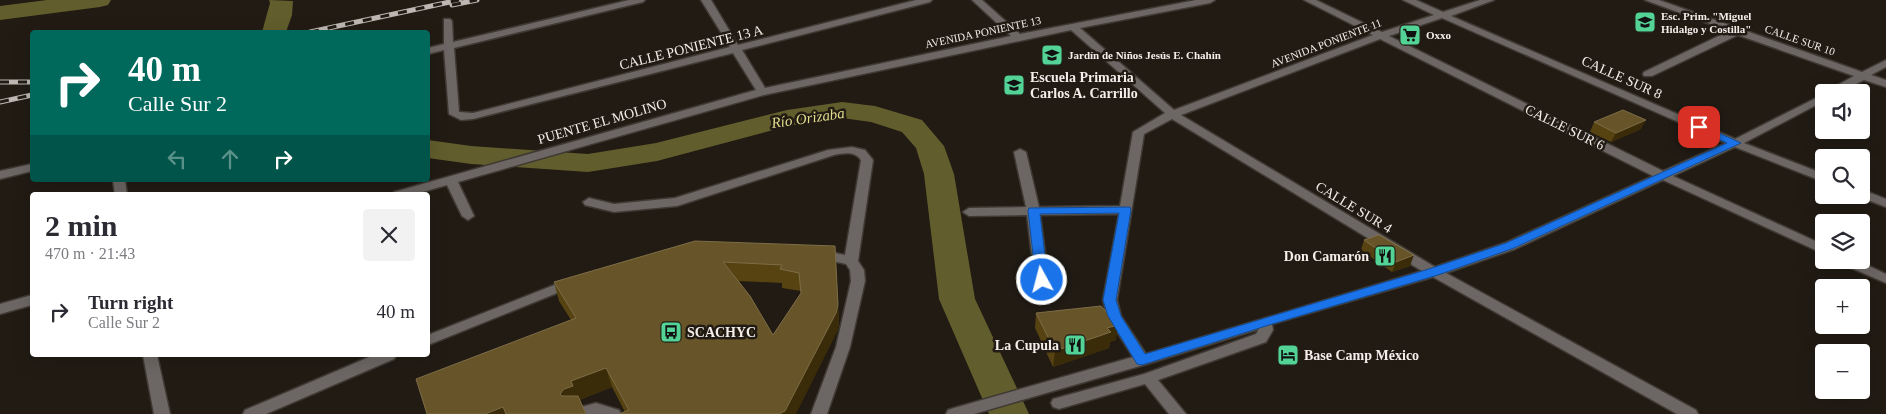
<!DOCTYPE html>
<meta charset="utf-8">
<style>
:root{--surface:#fff;--page:#f2f2f3;--text:#2b2b33;--muted:#7c7c81}
body{margin:0;font-family:Georgia,serif;background:var(--page);color:var(--text);height:100vh;display:flex;flex-direction:column;font-size:19px;white-space:nowrap}
*{box-sizing:border-box;margin:0}
p{font-size:16px;color:var(--muted)}
.icon{flex:none;width:28px;height:28px;fill:none;stroke:currentColor;stroke-width:2;stroke-linecap:round;stroke-linejoin:round}
.map{position:relative;flex:1;overflow:hidden}
.drawer{position:absolute;left:30px;top:192px;width:400px;height:165px;display:flex;flex-direction:column;background:var(--surface);border-radius:5px;box-shadow:0 5px 20px #0002}
.drawer>*{flex:none}
.guide{position:absolute;left:30px;top:30px;width:400px;height:152px;border-radius:5px;box-shadow:0 5px 20px #0002;background:#00695c;color:#fff;overflow:hidden}
.controls{position:absolute;left:1815px;top:84px;display:grid;gap:10px}
.controls a{display:grid;place-items:center;width:55px;height:55px;border-radius:5px;background:var(--surface);box-shadow:0 5px 20px #0002;font-size:25px}
.pin{position:absolute;display:grid;place-items:center;width:42px;height:42px;color:#fff;margin:-21px;border-radius:10px;box-shadow:0 2px 8px #0006}
.me{position:absolute;width:55px;margin:-28px;rotate:353deg;stroke-linejoin:round;filter:drop-shadow(0 0 4px #0008)}
.turn{display:flex;align-items:center;gap:18px;height:105px;padding:0 15px;font-size:22px}
.turn .icon{width:65px;height:65px;stroke-width:2.5}
.turn b{display:block;font-size:35px;line-height:42px}
.lanes{display:flex;align-items:center;height:48px;padding:0 15px;background:#0003;justify-content:center;gap:25px;direction:ltr}
.lanes .off{opacity:.35}
.round{display:grid;place-items:center;flex:none;width:52px;height:52px;border-radius:5px;background:var(--page)}
.overview{display:flex;align-items:center;justify-content:space-between;height:85px;padding:0 15px}
h1{font-size:30px;font-weight:600;line-height:38px}
ul{padding:0;list-style:none}
li{display:flex;align-items:center;gap:15px;height:70px;padding:0 15px}
li div{flex:1}
li b{display:block;font-size:19px}
li em{font-style:normal}
.map>svg:first-child{display:block}
.lines{fill:none;stroke-linecap:round;stroke-linejoin:round}
.river{fill:#625d2c;fill-rule:evenodd}
.street-casing{stroke:#3e3932;stroke-width:3}
.street{fill:#6c6764;fill-rule:evenodd}
.rail-casing{stroke:#bcb7b2;stroke-width:5}
.rail{stroke:#211b14;stroke-width:3;stroke-dasharray:9;stroke-linecap:butt}
.wall{fill:#564311;fill-rule:evenodd}
.shaded-wall{fill:#3a2b09}
.building{fill:#675529;stroke:#7d6d47;fill-rule:evenodd}
.route{fill:#1a73e8;stroke:#114b97}
.labels{text-anchor:middle;stroke-width:5;stroke-linejoin:round;paint-order:stroke}
.far-poi-label{font-size:11px;font-weight:bold;fill:#f3eeea;stroke:#211b14;text-anchor:start}
.far-street-label{font-size:11px;fill:#f3eeea;stroke:#211b14}
.street-label{font-size:14px;fill:#f3eeea;stroke:#211b14}
.poi-label{font-size:14px;font-weight:bold;fill:#f3eeea;stroke:#211b14;text-anchor:start}
.water-label{font-size:15px;font-style:italic;fill:#e3dc8d;stroke:#211b14}
</style>
<div class="map">
<svg width="1886" height="414" viewBox="0 0 1886 414">
<rect width="100%" height="100%" fill="#211b14"/>
<g class="lines">
<path class="river" d="M47 0H111L108 5 100 7 0 20V6Z
M269 0 293 1 292 15 286 32H262L270 3Z
M842 102 875 106 922 120 944 146 954 174 975 299 1029 414H989L939 299 924 174 916 148 902 132 871 122 842 118 788 126 657 161 588 172 471 164 428 158V140L471 146 588 154 656 143 787 110Z"/>
<g class="street-casing">
<path id="street" d="M629 0H645L643 2 454 48 459 112 473 113 730 47 701 0H711L738 45 916 0H932L930 2 742 50 765 88 1011 36 972 0H982L1020 34 1196 0H1215L1210 3 1080 28 1174 110 1373 35 1304 0H1316L1382 32 1434 15 1403 0H1416L1443 12 1480 0H1494L1451 16 1735 139 1824 94V101L1744 143 1824 174V182L1735 147 1673 176 1824 245V254L1663 180 1515 249 1446 273 1696 410 1698 414H1677L1433 277 1272 324 1273 330 1266 342 1158 380 1186 414H1169L1145 384 1059 409 1053 407 1051 403 1053 399 1144 374 1256 334 1259 329 1147 364 974 414H946L948 410 954 408 1133 357 1107 316 1103 300 1119 214 1040 215 1051 298 1049 301H1039L1037 298 1027 215 969 216 963 212 969 208 1026 207 1014 152 1020 149 1026 152 1039 207 1120 206 1133 132 1165 113 1071 30 764 95 458 182 474 216 468 220 462 216 447 185 412 195H392L394 192 756 90 733 53 473 119 461 120 449 114 444 50 428 54V48L444 44V19H450L452 21 453 42ZM1442 18 1726 143 1663 171 1389 36ZM1380 39 1653 176 1505 243 1435 267 1181 115ZM1172 119 1422 271 1146 354 1121 316 1117 300 1144 134Z
M1645 0H1659L1862 72 1886 60V67L1871 75 1886 80V87L1864 80 1840 92H1828L1829 90 1854 76 1738 35 1652 76H1644L1643 74 1644 72 1729 31Z
M852 147 865 150 873 160 858 261 864 270 865 281 850 347 827 414H811L836 347 851 281 850 270 846 264 815 257 813 254 820 250 845 255 861 160C855 151 844 153 834 155L677 206 614 212 585 205 583 202 589 198 614 204 675 198 828 150Z
M32 164V171L0 179V171Z
M113 180H125L127 195H115Z
M1861 189 1886 199V207L1857 196 1861 195Z
M1838 260H1856L1886 274V283L1840 263Z
M572 278 577 279 579 282 577 285 428 345V335Z
M32 295V305L0 314V304Z
M143 355H157L170 414H154Z
M374 355H396L394 359 266 414H243L245 410Z
M596 403 619 410 621 414H568L570 410Z"/>
</g>
<use href="#street" class="street"/>
<g class="rail-casing">
<path id="rail" d="M452 5 477 0
M310 32 459 0
M0 82H32
M0 102 32 95"/>
</g>
<use href="#rail" class="rail"/>
</g>
<path class="wall" d="M1594 122 1641 129 1611 142 1590 132Z
M1364 240 1410 266 1392 272 1361 250Z
M695 241 836 265 839 324 837 332 625 412 612 387 579 400 571 320 559 301 554 282ZM739 281 782 283V288L801 291V293L773 335Z
M1036 313 1116 340 1110 342 1109 348 1053 367 1035 328Z"/>
<path class="shaded-wall" d="M1646 120 1641 129 1611 142 1616 133Z
M835 246 839 324 837 332 796 414H779Z
M1414 255 1410 266 1392 272 1396 262Z
M1118 325 1116 340 1110 342 1109 348 1053 367 1055 351 1107 328Z
M606 368 612 387 578 400 570 408 560 394 564 389 571 381Z
M503 407 506 414H485Z"/>
<path class="building" d="M1623 110 1646 120 1616 133 1594 122Z
M1379 235 1414 255 1396 262 1364 240Z
M695 241 835 246 838 305 836 313 785 411 779 414H619L629 410 606 368 571 381 573 386 564 389 560 394 562 396H578L586 414H506L503 407 485 414H427L416 379 576 318 554 282ZM723 262 782 265 780 269 799 273 801 293 773 335 750 296Z
M1101 306 1118 325 1107 328 1111 332 1055 351 1036 313Z"/>
<path class="route" d="M1699 124 1741 143 1514 248 1438 275 1269 325 1142 365 1137 364 1108 316 1103 300 1119 213 1040 214 1048 280 1042 284 1036 280 1028 211 1029 208 1130 207 1131 210 1116 300 1121 316 1145 354 1429 269 1506 243 1727 143 1695 129 1694 127Z"/>
<defs>
<g id="school-square" transform="scale(1.125)"><rect x="-9" y="-9" width="18" height="18" rx="4" fill="#53d396" stroke="#211b14"/><path d="M0-5L7-2L0 1L-7-2ZM-4 1L0 2.5L4 1V4Q0 6-4 4Z" fill="#111"/></g>
<g id="supermarket-square" transform="scale(1.125)"><rect x="-9" y="-9" width="18" height="18" rx="4" fill="#53d396" stroke="#211b14"/><path d="M-6-5.5h2.5l.6 2H6L4.5 2H-2.5L-4.4-4H-6ZM-1.5 3.2a1.3 1.3 0 1 0 .1 0ZM3 3.2a1.3 1.3 0 1 0 .1 0Z" fill="#111"/></g>
<g id="restaurant-square" transform="scale(1.125)"><rect x="-9" y="-9" width="18" height="18" rx="4" fill="#53d396" stroke="#211b14"/><path d="M-5-6h1v4h1v-4h1v4h1v-4h1v5L-1.5 .5V6h-2V.5L-5-1ZM5-6V6H3V1.5H1.5Q1.5-4 5-6Z" fill="#111"/></g>
<g id="bus-square" transform="scale(1.125)"><rect x="-9" y="-9" width="18" height="18" rx="4" fill="#53d396" stroke="#211b14"/><path d="M-5-6H5V4H4V6H2V4H-2V6H-4V4H-5ZM-3.5-4V0h7V-4ZM-3.5 1.2v1.5H-2V1.2ZM2 1.2v1.5H3.5V1.2Z" fill="#111"/></g>
<g id="hotel-square" transform="scale(1.125)"><rect x="-9" y="-9" width="18" height="18" rx="4" fill="#53d396" stroke="#211b14"/><path d="M-6-4.5h1.5V1H6V5H4.5V3h-9V5H-6ZM-4 0a1.8 1.8 0 1 1 3.6 0ZM.5 0V-2.5h3Q6-2.5 6 0Z" fill="#111"/></g>
</defs>
<g fill-rule="evenodd">
<use href="#school-square" x="1645" y="22"/>
<use href="#supermarket-square" x="1410" y="35"/>
<use href="#school-square" x="1052" y="55"/>
<use href="#school-square" x="1014" y="85"/>
<use href="#restaurant-square" x="1385" y="256"/>
<use href="#bus-square" x="671" y="332"/>
<use href="#restaurant-square" x="1075" y="345"/>
<use href="#hotel-square" x="1288" y="355"/>
</g>
<g class="labels">
<g class="far-poi-label">
<text x="1661" y="20">Esc. Prim. "Miguel<tspan x="1661" dy="13">Hidalgo y Costilla"</tspan></text>
<text x="1426" y="39">Oxxo</text>
<text x="1068" y="59">Jardín de Niños Jesús E. Chahín</text>
</g>
<g class="far-street-label">
<text transform="translate(983 32) rotate(-12)" y="4">AVENIDA PONIENTE 13</text>
<text transform="translate(1800 40) rotate(19)" y="4">CALLE SUR 10</text>
<text transform="translate(1326 43) rotate(-21)" y="4">AVENIDA PONIENTE 11</text>
</g>
<g class="street-label">
<text transform="translate(691 47) rotate(-14)" y="5">CALLE PONIENTE 13 A</text>
<text transform="translate(1622 77) rotate(24)" y="5">CALLE SUR 8</text>
<text transform="translate(602 121) rotate(-16)" y="5">PUENTE EL MOLINO</text>
<text transform="translate(1565 127) rotate(26)" y="5">CALLE SUR 6</text>
<text transform="translate(1354 207) rotate(31)" y="5">CALLE SUR 4</text>
</g>
<g class="poi-label">
<text x="1030" y="82">Escuela Primaria<tspan x="1030" dy="16">Carlos A. Carrillo</tspan></text>
<text x="1369" y="261" text-anchor="end">Don Camarón</text>
<text x="687" y="337">SCACHYC</text>
<text x="1059" y="350" text-anchor="end">La Cupula</text>
<text x="1304" y="360">Base Camp México</text>
</g>
<g class="water-label">
<text transform="translate(808 118) rotate(-8)" y="5">Río Orizaba</text>
</g>
</g>
</svg>
<div class="controls">
<a><svg class="icon" aria-label="sound" viewBox="0 0 24 24"><path d="M4 9h4l5-4v14l-5-4H4zM17 9q2 3 0 6"/></svg></a>
<a><svg class="icon" aria-label="search" viewBox="0 0 24 24"><circle cx="10" cy="10" r="6"/><path d="M15 15l6 6"/></svg></a>
<a><svg class="icon" aria-label="layers" viewBox="0 0 24 24"><path d="M12 4l9 5-9 5-9-5zM3 14l9 5 9-5"/></svg></a>
<a>+</a>
<a>−</a>
</div>
<div class="pin" style="left:1699px;top:127px;background:#d93025"><svg class="icon" aria-label="arrive" viewBox="0 0 24 24"><path d="M6 21V4h12l-3 4 3 4H6"/></svg></div>
<svg class="me" style="left:1042px;top:280px" viewBox="-20 -20 40 40"><circle r="17" fill="#1a73e8" stroke="#fff" stroke-width="3"/><path d="M0-11L8 9 0 5-8 9z" fill="#fff"/></svg>
<div class="guide">
<div class="turn"><svg class="icon" aria-label="right" viewBox="0 0 24 24"><path d="M7 20v-9h11M14 6l5 5-5 5"/></svg><div><b>40 m</b>Calle Sur 2</div></div>
<div class="lanes"><svg class="icon off" aria-label="left" viewBox="0 0 24 24"><path d="M17 20v-9H6M10 6l-5 5 5 5"/></svg><svg class="icon off" aria-label="ahead" viewBox="0 0 24 24"><path d="M12 20V5M6 11l6-6 6 6"/></svg><svg class="icon" aria-label="right" viewBox="0 0 24 24"><path d="M7 20v-9h11M14 6l5 5-5 5"/></svg></div>
</div>
<section class="drawer">
<div class="overview"><div><h1>2 min</h1><p>470 m · 21:43</p></div><a class="round"><svg class="icon" aria-label="close" viewBox="0 0 24 24"><path d="M6 6l12 12M18 6L6 18"/></svg></a></div>
<ul>
<li><svg class="icon" aria-label="right" viewBox="0 0 24 24"><path d="M7 20v-9h11M14 6l5 5-5 5"/></svg><div><b>Turn right</b><p>Calle Sur 2</p></div><em>40 m</em></li>
</ul>
</section>
</div>
